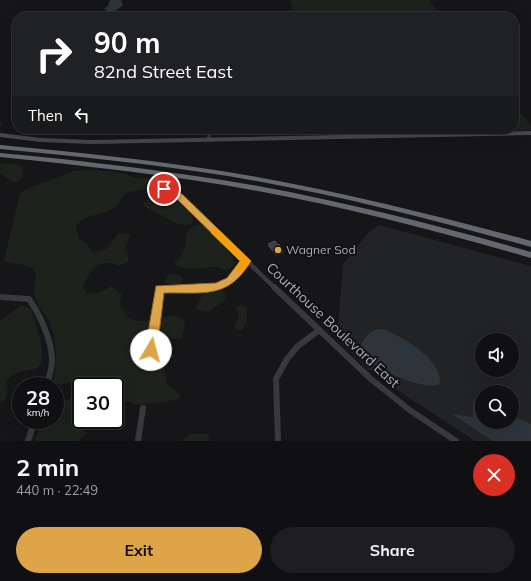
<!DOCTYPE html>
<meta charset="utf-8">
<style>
:root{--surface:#101012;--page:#1e1e20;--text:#f1f3f6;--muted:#9c9d9f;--line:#303032;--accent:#dea548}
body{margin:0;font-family:Mulish,sans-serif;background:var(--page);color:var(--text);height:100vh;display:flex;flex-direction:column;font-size:15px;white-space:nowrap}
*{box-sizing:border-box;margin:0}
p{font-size:13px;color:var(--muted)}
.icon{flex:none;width:22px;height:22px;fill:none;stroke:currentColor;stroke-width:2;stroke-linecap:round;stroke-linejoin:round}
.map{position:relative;height:441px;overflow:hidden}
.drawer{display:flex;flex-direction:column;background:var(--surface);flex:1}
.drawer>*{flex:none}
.guide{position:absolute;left:12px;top:12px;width:507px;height:122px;border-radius:16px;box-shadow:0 4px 16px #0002,0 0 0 1px var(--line);background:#202124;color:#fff;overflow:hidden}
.fabs{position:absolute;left:475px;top:333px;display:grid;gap:8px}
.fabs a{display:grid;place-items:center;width:44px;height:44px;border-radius:50%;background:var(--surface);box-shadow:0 4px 16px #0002,0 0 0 1px var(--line);font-size:20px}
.speed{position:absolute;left:12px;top:377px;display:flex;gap:8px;font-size:20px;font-weight:700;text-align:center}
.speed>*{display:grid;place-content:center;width:52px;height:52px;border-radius:50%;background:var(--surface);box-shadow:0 4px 16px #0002,0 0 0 1px var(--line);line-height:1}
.speed small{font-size:10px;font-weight:400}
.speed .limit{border:2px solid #111;border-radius:6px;background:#fff;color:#111}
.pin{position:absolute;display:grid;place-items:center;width:34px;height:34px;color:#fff;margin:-17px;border:2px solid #fff;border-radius:50%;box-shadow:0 1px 4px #0007}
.me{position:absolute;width:44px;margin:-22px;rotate:8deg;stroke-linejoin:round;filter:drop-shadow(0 0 3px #0008)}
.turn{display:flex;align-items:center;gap:14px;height:84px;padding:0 16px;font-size:18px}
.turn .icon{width:52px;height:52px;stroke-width:2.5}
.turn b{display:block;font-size:28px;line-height:34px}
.then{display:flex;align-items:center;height:38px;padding:0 16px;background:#0003;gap:8px;font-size:15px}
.round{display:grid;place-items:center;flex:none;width:42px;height:42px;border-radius:21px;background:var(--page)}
.head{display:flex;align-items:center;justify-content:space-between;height:68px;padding:0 16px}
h1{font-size:24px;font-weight:700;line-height:30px}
.action{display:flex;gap:8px;margin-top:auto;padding:8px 16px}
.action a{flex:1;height:46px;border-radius:24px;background:var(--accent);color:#111;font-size:16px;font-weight:700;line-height:46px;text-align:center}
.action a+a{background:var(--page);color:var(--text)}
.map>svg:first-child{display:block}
.built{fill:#222325;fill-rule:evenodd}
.green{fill:#1d221d}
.water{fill:#2e353a}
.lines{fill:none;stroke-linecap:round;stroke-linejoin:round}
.street-far2{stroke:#38393d;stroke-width:3.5}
.street-far1{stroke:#38393d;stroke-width:4.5}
.street{stroke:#38393d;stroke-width:6}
.secondary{fill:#46484c;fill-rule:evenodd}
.highway{fill:#64676d;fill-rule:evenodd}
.wall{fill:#2f3033}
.shaded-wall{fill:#202022}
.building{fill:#3c3e41;stroke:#4e5053}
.route{fill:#dea548;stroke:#906b2f}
.slow{fill:#f59e0b}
.poi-dot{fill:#dea548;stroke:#111113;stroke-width:1.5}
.labels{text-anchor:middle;stroke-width:4;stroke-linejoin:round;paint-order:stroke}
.poi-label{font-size:12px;fill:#aaaeb6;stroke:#111113;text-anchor:start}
.near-street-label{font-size:14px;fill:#aaaeb6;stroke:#111113}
</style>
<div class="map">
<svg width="531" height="441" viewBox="0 0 531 441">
<rect width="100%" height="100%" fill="#161618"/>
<path class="built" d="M379 225 531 266V441H475L394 388 366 367 337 339 343 264 368 233ZM482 340H512V370H482ZM482 392H512V422H482Z"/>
<path class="green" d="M290 0H429L443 17H294Z
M514 105 531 126V130L318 134 317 129H514Z
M0 163 16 164 23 168 22 178C13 187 7 178 0 173Z
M74 171C86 170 100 170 112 171 130 174 139 183 158 177L161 179V182L151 188 125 193C122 198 119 205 114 208 102 216 86 213 76 226L79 238 88 245 92 252C114 250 106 246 118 234L128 233 130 236 125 249 129 256 128 262C117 268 119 264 110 263 95 262 89 274 83 286L87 294 100 292 112 286 122 295 119 303C135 339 157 308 182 318L185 325 182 338 168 340 161 349 167 384 180 395 176 400 137 405 131 402 115 401V386H81V420H89L84 425 86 434 79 439 78 441H35L42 420H55V405H60L78 392 76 385 72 382 61 385 53 381C58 362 57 340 49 321 46 314 39 308 36 300 32 291 37 281 35 271 28 262 14 266 4 261L20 193C25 188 63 176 74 171Z
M159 196C164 196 168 195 172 197 180 199 195 215 193 223 178 231 160 212 144 207V202L152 197Z
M200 224C209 226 235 255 235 265L228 270C223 270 217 266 212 267 200 268 184 273 174 262 178 259 182 256 183 252 188 242 182 227 200 224Z
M172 274 181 276 183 282C177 285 170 286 164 281L169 275Z
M220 291 226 294 225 300 208 312 197 310V304L203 294Z
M21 305 31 309C34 321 53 365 34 369 21 372 12 371 5 384L7 385C8 394 8 398 0 403V321Z
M240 305 247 307V321L242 330H236L234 325 239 318 236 307Z
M191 434H207L210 441H181Z"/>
<path class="water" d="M110 0H121L123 5 114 12H109L104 9 108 6Z
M382 329C401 335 443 360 440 384 423 391 383 371 368 361L362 355 361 345C365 336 370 329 382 329Z
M473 401 482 404V422H512V416L531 424V441H493L452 414 473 417Z"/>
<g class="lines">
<path class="street-far2" d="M209 129V140"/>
<path class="street-far1" d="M164 189 179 196 275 288
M198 288C228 287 229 284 246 261"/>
<path class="street" d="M274 287 372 380 411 411 456 441
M0 297 29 299C40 315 51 339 52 358 53 367 49 377 46 386
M151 350 160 289 219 287
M28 441 35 420
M138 441 143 408
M278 441 276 379 287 359 298 346 318 331"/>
<path class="secondary" d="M531 131V135L92 144 41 142 0 137V133L41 138 92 140Z"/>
<path class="highway" d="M0 145C76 152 152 160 228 172 330 189 431 214 531 241V247C431 219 330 193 228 176 152 164 76 156 0 149Z
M0 153C86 161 172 171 258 186 350 203 441 226 531 252V258C441 232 350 208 258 191 172 175 86 166 0 157Z"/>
</g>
<path class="wall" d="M268 244 283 252V254L276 256 268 246Z"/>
<path class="shaded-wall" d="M0 119 2 124 0 127Z
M283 252V254L276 256V254Z"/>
<path class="building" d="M275 241 277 245 279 244 283 252 276 254 268 244Z"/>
<path class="route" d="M164 186 182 194 251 261C228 300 203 292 164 293L157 350 155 353 151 355 147 353 145 350 156 286 216 283 227 278 240 261 176 198 161 191 159 189Z"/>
<path class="slow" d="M215 228 218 229 249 259 251 261 243 272H236L235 269 240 261 211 233V229Z"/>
<circle class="poi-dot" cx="278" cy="250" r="4"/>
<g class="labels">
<g class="poi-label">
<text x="286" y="254">Wagner Sod</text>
</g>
<g class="near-street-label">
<text transform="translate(333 325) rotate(43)" y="5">Courthouse Boulevard East</text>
</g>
</g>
</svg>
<div class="fabs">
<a><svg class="icon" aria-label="sound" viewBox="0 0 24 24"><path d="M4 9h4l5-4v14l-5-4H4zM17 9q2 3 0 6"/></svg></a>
<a><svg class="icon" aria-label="search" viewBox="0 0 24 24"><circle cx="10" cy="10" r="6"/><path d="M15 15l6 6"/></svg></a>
</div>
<div class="speed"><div>28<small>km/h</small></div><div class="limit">30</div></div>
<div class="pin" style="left:164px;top:189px;background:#d93025"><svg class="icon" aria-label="arrive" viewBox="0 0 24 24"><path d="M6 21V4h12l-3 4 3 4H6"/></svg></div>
<svg class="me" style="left:151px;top:350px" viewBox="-20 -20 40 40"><circle r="19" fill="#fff"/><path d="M0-13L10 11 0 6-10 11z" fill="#dea548"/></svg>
<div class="guide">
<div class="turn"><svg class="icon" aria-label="right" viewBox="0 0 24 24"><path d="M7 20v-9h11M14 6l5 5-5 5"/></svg><div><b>90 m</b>82nd Street East</div></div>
<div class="then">Then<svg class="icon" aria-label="left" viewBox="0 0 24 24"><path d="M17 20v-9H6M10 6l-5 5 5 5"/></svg></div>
</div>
</div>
<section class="drawer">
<div class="head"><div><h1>2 min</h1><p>440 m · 22:49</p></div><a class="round" style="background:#d93025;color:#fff"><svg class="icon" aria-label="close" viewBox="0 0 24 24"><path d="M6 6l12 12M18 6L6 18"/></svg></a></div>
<div class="action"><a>Exit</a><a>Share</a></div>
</section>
